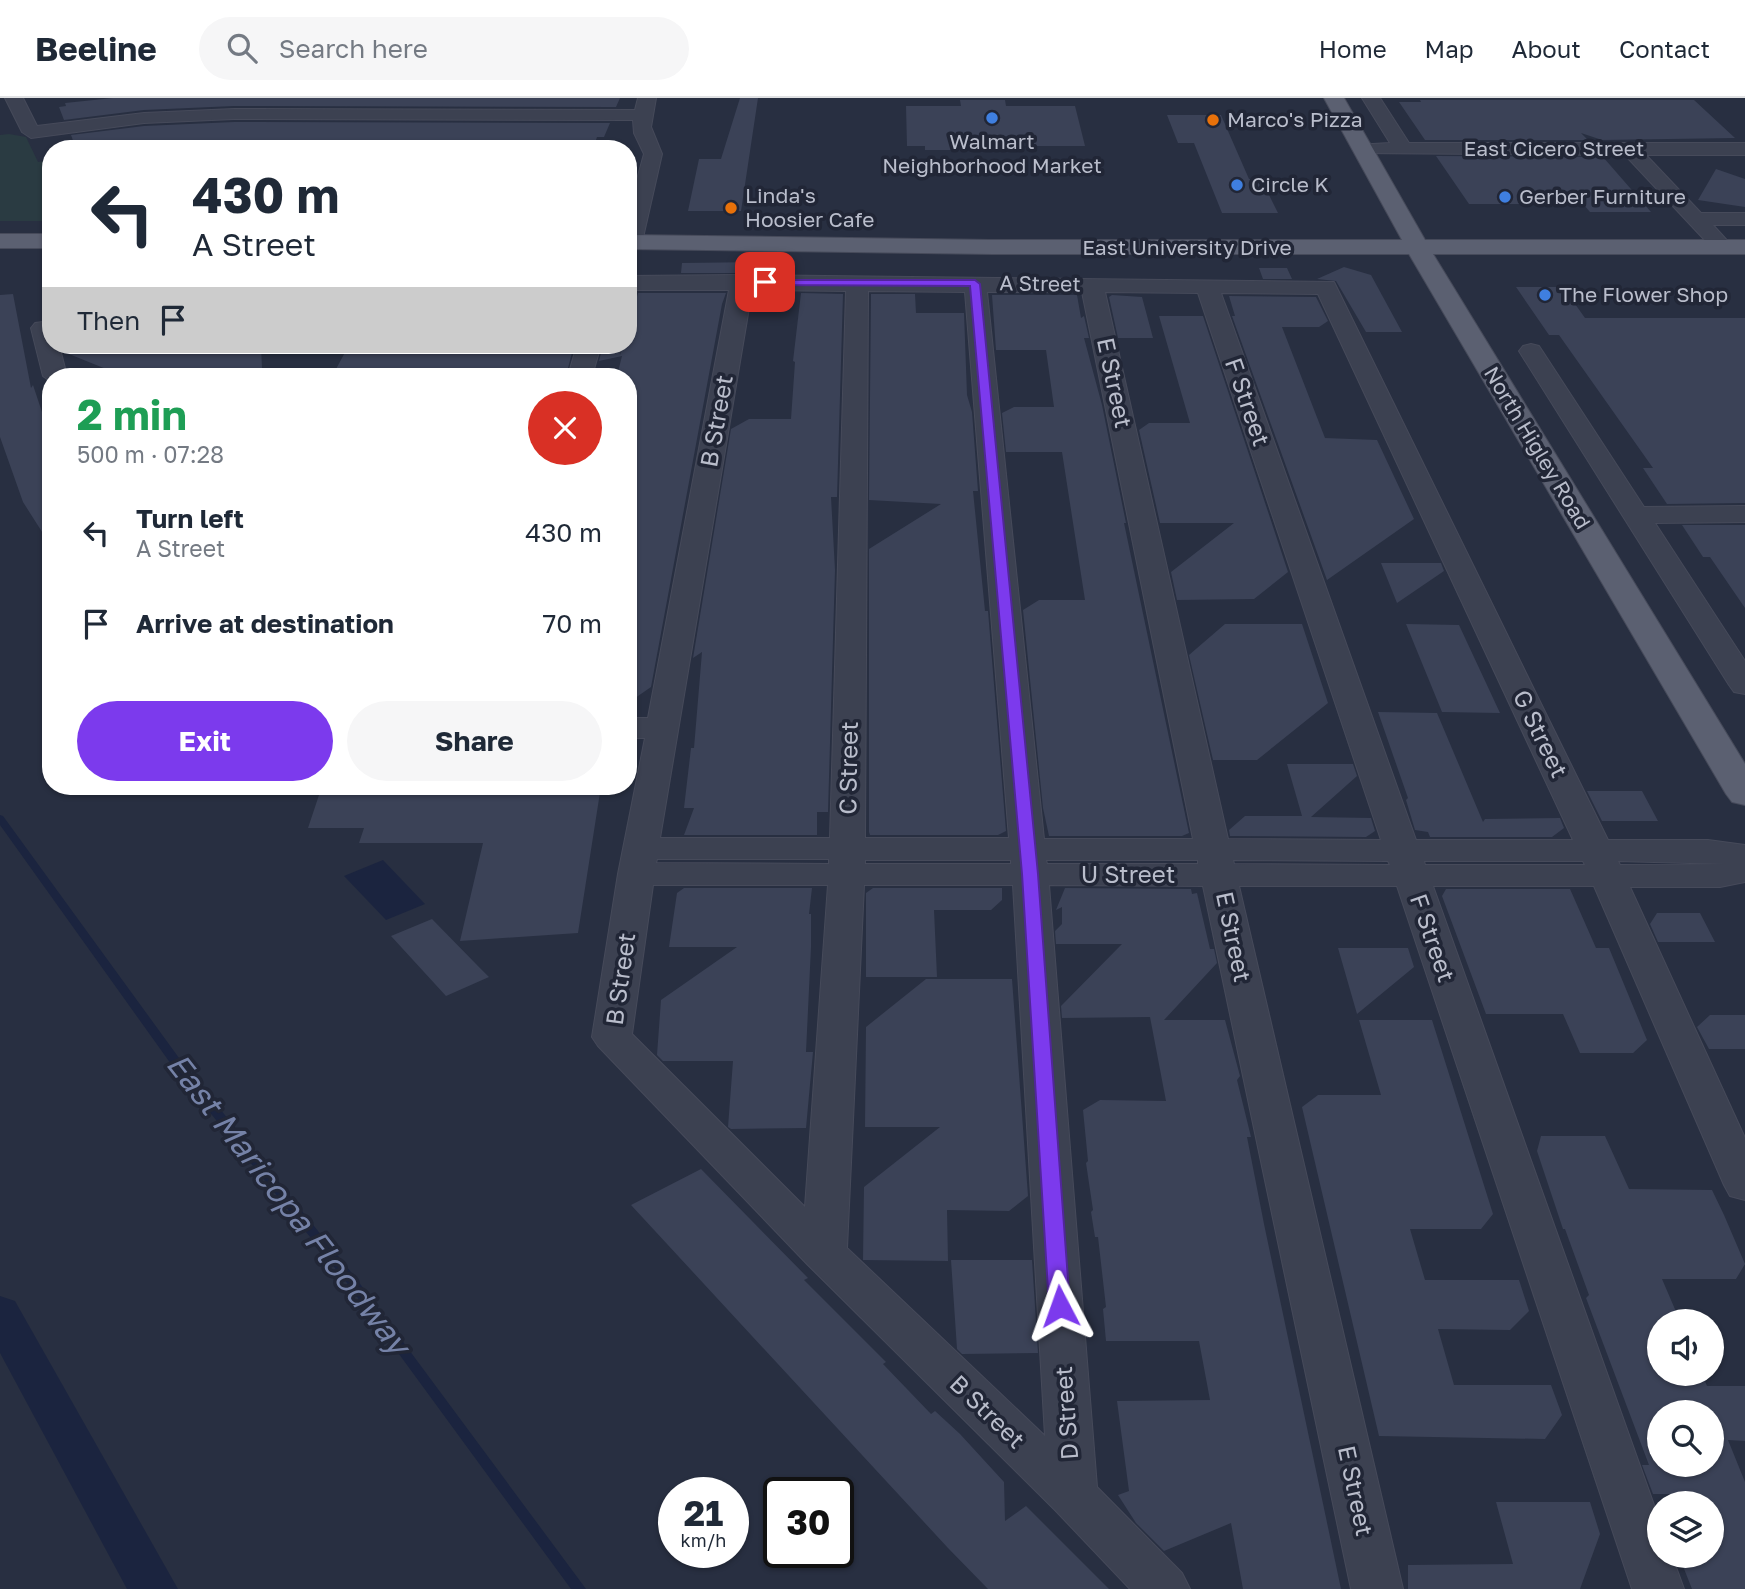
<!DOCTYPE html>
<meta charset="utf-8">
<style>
:root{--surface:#fff;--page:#f6f6f7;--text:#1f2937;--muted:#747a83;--line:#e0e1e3;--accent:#7c3aed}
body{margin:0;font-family:"Golos Text",sans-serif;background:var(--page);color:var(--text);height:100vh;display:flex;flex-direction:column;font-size:26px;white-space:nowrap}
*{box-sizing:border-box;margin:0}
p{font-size:23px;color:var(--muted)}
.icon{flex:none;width:38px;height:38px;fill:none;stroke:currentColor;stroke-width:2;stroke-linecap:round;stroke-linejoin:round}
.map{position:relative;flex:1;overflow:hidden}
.panel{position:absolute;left:42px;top:270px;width:595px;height:427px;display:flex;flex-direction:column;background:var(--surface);border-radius:28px;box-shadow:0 2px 5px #0004}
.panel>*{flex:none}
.hud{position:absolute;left:42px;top:42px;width:595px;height:214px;border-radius:28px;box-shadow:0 2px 5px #0004;background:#fff;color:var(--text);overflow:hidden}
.buttons{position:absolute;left:1647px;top:1211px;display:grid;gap:14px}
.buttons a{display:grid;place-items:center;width:77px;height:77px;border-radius:50%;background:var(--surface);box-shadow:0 2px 5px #0004;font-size:35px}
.speed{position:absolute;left:658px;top:1379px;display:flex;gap:14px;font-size:35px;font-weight:700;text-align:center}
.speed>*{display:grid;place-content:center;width:91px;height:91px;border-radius:50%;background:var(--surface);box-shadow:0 2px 5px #0004;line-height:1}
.speed small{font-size:18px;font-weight:400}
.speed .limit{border:4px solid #111;border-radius:10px;background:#fff;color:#111}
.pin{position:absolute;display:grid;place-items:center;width:60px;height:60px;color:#fff;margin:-30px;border-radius:14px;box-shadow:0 4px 10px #0006}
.me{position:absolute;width:77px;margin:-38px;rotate:356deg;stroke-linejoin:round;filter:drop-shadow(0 0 5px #0008)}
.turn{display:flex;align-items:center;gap:24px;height:147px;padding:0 35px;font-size:32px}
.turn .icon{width:91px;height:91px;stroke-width:2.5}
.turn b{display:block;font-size:49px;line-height:60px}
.then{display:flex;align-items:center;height:66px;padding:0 35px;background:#0003;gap:14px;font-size:26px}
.round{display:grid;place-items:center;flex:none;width:74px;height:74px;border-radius:37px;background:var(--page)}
.headline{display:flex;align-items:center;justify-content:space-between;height:119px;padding:0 35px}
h1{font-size:42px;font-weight:700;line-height:52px;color:#1e9e55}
.primary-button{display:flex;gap:14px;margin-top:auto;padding:14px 35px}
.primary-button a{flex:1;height:80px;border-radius:42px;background:var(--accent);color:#fff;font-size:28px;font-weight:700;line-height:80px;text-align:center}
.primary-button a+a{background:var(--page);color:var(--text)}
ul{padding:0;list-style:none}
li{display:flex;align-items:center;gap:21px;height:91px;padding:0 35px}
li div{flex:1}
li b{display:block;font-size:26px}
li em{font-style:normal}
header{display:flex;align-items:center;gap:42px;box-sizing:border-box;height:98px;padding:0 35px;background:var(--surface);border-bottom:2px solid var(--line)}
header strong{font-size:33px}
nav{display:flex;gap:38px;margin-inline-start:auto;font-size:24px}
.search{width:490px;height:63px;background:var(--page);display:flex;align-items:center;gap:18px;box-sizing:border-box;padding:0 24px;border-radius:38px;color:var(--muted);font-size:26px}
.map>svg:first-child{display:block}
.green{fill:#2a3b42}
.water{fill:#1b243f}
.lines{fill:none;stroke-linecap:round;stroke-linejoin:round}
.stream{fill:#1b243f;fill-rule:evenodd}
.canal{fill:#1b243f;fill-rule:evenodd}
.building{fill:#3b4257;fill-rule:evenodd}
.minor-casing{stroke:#464a5a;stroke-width:2}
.major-casing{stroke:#464a5a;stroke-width:2}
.minor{fill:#3c4151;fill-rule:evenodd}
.major{fill:#5b6071;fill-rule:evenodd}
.route{fill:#7c3aed;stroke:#51269a;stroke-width:2}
.shop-dot{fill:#3f7fe0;stroke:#212636;stroke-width:2.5}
.food-dot{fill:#e8710a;stroke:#212636;stroke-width:2.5}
.labels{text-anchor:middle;stroke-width:7;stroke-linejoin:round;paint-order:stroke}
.far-poi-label{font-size:21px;fill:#b9bdcb;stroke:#212636;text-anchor:start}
.far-street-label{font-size:21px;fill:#b9bdcb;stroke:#212636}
.street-label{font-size:24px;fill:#b9bdcb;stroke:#212636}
.near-water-label{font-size:32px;font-style:italic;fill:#7582a7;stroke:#212636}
</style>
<header>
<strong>Beeline</strong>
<div class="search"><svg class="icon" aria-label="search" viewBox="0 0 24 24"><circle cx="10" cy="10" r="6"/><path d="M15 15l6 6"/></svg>Search here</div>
<nav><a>Home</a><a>Map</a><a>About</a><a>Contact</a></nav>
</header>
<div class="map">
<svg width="1745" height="1491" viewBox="0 0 1745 1491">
<rect width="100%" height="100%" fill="#282f41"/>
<path class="green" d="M9 36 26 39 38 64 51 62V123H0V37Z
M210 48 627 49 167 51Z"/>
<path class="water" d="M383 762 425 806 386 822 344 778Z"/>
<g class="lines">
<path class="stream" d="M0 717 3 718 179 960 355 1179 586 1491H571L347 1185 171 966 0 727Z"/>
<path class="canal" d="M0 1198 15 1203 178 1491H127L0 1255Z"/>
</g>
<path class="building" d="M113 0H620L616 9 234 8 144 12 64 22 59 9 66 8 65 5Z
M740 0H758L741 113H688L699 61H721Z
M960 2H1005L1006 8H1075L1085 48H980L981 52H925V48H907L906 8H961Z
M1420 2H1694L1735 40 1602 42 1581 35 1588 42H1425L1399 4H1421Z
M1167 17H1221L1249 81H1261L1278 115H1222L1194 45H1178Z
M234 24 610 25 604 39H597L596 42 177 43 76 51 71 37 144 28Z
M1436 58 1603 59 1651 114H1590L1583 106H1469Z
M1716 71 1745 81V109L1698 102Z
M763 164 772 166 771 175H681L682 165Z
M1344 169 1371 177 1402 234H1366L1336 183 1317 181Z
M1259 170H1287L1292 181H1263Z
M1516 189H1563L1585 220H1745V405L1667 406 1643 370H1653L1559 237H1549Z
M638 195H726L722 206 651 589 628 605V278H617L622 258 599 263 603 247H619L620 257 623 247H628V231Z
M801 195 843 196 837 399H831L835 472 828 714H817V737H684L694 710H684L691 650H694L702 554 693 560 731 331 749 321H791L795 264 793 263Z
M13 196 31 290 33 287 51 341V448L23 404 0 339V197Z
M871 196H915L916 215H964L967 297 972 314 978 393H973L985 513H988L1006 733 998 737H870L869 734V451L941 406 869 402Z
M992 197H1077L1081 220 1084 218 1089 240H1084L1102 307 1126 425H1124L1189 735 1182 738H1049L1043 710 1023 512 1039 502H1085L1062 354H1006L1002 315 1014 309H1054L1046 252H996Z
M1112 197 1142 199 1153 240H1118L1109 199Z
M1229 198 1316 199 1328 223 1319 229H1282L1325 340 1377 342 1414 421 1327 482 1232 218H1235Z
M1159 218H1203L1288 474 1254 501 1177 502 1171 474 1234 425H1160L1139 332 1149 325H1190Z
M62 247H261L262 270 111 273 64 254Z
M349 247H574L568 270 557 272 336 271Z
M1682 427H1745V510L1710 459H1703Z
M1381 465H1441L1444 473 1397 505Z
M1225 526H1302L1328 605 1257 662H1213L1189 557Z
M1406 526 1459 527 1500 615 1442 614Z
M1378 614 1437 615 1483 724 1485 721 1560 720 1564 730 1552 739H1430L1428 734 1415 732 1406 702 1408 700Z
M1287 666H1353L1357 678 1311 719 1371 720 1375 733 1366 739 1230 738 1229 732 1245 718H1302Z
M322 688H601L578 835 460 843 483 745H359L364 730H308Z
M1587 693H1642L1658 723H1602Z
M684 790H812L809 816H811V849L806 954H813L806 1030 731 1031 728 1029 733 963H663L657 957 661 902 737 849H669L677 795Z
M873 790H1002V802L991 812H934L937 879H866V795Z
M1065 790 1191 791 1192 796 1197 795 1210 851H1214L1217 865 1164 922H1225L1240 978 1237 982 1251 1039H1247L1264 1126 1341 1491H1243L1231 1425 1164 1453 1136 1425 1118 1397 1129 1393 1117 1303 1210 1302 1199 1243H1106L1103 1211 1106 1209 1098 1139H1095L1091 1114 1093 1112 1086 1065 1088 1063 1083 1012 1100 1002 1166 1003 1150 919 1062 920 1061 908 1122 846H1056L1055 833 1062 826V809L1056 812Z
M1446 791H1570L1596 850H1609L1647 942 1633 955H1580L1563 916H1486L1442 798Z
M1657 815H1700L1715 844H1658L1650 826Z
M432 821 476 866 489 879 446 898 391 838Z
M1338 850H1408L1414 869 1357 916Z
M926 881H1012L1028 1098 1009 1113 947 1112 948 1163 863 1162 864 1089 940 1029H865L866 929Z
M1710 917H1745V951H1709L1697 929Z
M1359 922H1432L1493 1116 1481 1131H1410L1425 1182H1519L1529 1213 1510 1232 1438 1231 1454 1287H1551L1562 1317 1545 1341 1379 1338 1302 1009 1318 997H1381Z
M1541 1038H1605L1629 1091 1712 1092 1724 1117 1745 1166 1736 1181H1662L1680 1223H1659V1276H1702L1707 1288H1745V1343L1728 1342 1745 1384V1491H1692L1679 1458H1712V1405H1683L1690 1396H1653L1642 1367H1649L1586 1200 1589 1197 1565 1131H1563L1537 1053ZM1659 1314H1712V1367H1659Z
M701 1071 808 1180 804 1182 886 1264 883 1266 931 1316 935 1313 960 1336 1004 1384 1005 1423 1026 1408 1109 1491H988L948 1450 631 1107Z
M951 1162H1032L1038 1255 962 1256 957 1251Z
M1496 1404H1590L1600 1436 1580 1491H1408V1467L1513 1466Z"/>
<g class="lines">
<g class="minor-casing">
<path id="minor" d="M5 0H23L37 28 144 15 234 11 635 12 638 0H656L651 29 662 56 642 144 638 148 628 150V114L644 56 634 35 633 22 234 21 144 25 31 40 22 34Z
M1362 0H1380L1409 45H1745V57H1646L1701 115H1745V127H1713L1733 149 1729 153H1715L1625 57 1356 55 1354 51 1356 47 1390 45Z
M742 177 1334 184 1608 742H1708L1745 747V784L1720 789H1630L1745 1040V1102L1730 1098 1724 1087 1594 788H1433L1659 1421V1458H1672L1684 1491H1632L1397 788H1239L1403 1491H1351L1203 788 1049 787 1097 1389 1182 1475 1190 1491H1130L1055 1412 808 1167 598 948 592 939 618 776 645 640H628V620H648L729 192H628V178ZM752 192 846 193 830 740H660ZM868 193 965 194 1009 740H865ZM987 194H1082L1193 741H1044ZM1105 194 1198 195 1381 742 1228 741ZM1221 195 1318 196 1573 742H1416ZM657 761H829V766L656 765ZM865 762H1011V766H865ZM1046 762H1198V766H1047ZM1233 762 1388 763 1390 767 1234 766ZM1424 763H1583L1585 767H1425ZM1618 763 1726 766 1620 767ZM653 787H828L805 1109 632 936ZM864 787H1013L1045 1338 847 1150Z
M51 223V247H59L67 278H51V284L43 278 31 230 35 225Z
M1531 246 1539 248 1644 409 1745 408V424L1655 425 1745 563V596L1734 594 1729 587 1519 253 1523 248Z
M577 247H601L592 278H568Z"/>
</g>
<g class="major-casing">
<path id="major" d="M1324 0H1344L1425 142H1745V156H1433L1745 666V707L1732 704 1726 696 1409 156H991L628 151V137L991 142H1402Z
M0 136H51V150H0Z"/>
</g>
<use href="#minor" class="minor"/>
<use href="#major" class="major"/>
</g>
<path class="route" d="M762 182H975L980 186 1038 776 1070 1208 1067 1214 1060 1216 1052 1214 1049 1208 1022 776 970 188 765 187 762 186Z"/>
<g class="shop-dot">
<circle cx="992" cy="20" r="7"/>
<circle cx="1237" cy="87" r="7"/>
<circle cx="1505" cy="99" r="7"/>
<circle cx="1545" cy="197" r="7"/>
</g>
<g class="food-dot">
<circle cx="1213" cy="22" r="7"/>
<circle cx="731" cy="110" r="7"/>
</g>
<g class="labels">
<g class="far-poi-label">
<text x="1227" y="29">Marco's Pizza</text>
<text x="992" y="51" text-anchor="middle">Walmart<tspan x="992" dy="24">Neighborhood Market</tspan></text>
<text x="1251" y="94">Circle K</text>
<text x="745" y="105">Linda's<tspan x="745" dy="24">Hoosier Cafe</tspan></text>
<text x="1519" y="106">Gerber Furniture</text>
<text x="1559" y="204">The Flower Shop</text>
</g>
<g class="far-street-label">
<text x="1554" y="58">East Cicero Street</text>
<text x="1187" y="157">East University Drive</text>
<text transform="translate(1040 186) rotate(1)" y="7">A Street</text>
<text transform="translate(1537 350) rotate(59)" y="7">North Higley Road</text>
</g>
<g class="street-label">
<text transform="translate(1114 285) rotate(78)" y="8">E Street</text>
<text transform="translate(1247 304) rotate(71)" y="8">F Street</text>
<text transform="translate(717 323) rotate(-80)" y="8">B Street</text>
<text transform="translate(1540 636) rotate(64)" y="8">G Street</text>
<text transform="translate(849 670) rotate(-89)" y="8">C Street</text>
<text x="1128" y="785">U Street</text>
<text transform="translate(1233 839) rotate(78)" y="8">E Street</text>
<text transform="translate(1432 840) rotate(71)" y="8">F Street</text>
<text transform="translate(621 881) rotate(-82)" y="8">B Street</text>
<text transform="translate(987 1314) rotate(44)" y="8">B Street</text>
<text transform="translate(1067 1315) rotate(-94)" y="8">D Street</text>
<text transform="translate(1355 1393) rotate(78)" y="8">E Street</text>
</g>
<g class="near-water-label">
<text transform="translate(288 1106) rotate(52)" y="11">East Maricopa Floodway</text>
</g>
</g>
</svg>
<div class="buttons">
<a><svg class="icon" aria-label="sound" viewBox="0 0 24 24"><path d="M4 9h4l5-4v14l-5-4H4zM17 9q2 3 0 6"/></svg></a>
<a><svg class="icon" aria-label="search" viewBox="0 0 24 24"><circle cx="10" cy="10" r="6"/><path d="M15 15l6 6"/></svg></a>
<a><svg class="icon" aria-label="layers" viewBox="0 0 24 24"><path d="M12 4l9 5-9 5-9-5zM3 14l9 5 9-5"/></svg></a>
</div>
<div class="speed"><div>21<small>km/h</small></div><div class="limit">30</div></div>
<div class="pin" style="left:765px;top:184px;background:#d93025"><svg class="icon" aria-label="arrive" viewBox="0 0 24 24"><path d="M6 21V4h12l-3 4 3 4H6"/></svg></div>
<svg class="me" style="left:1060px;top:1208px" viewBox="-20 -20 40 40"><path d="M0-17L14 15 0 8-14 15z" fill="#7c3aed" stroke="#fff" stroke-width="4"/></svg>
<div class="hud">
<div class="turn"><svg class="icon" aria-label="left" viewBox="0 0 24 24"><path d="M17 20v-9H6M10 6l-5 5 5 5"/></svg><div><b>430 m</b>A Street</div></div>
<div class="then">Then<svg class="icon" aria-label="arrive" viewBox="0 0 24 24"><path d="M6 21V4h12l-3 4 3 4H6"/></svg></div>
</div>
<section class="panel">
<div class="headline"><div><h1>2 min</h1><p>500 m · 07:28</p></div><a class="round" style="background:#d93025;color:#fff"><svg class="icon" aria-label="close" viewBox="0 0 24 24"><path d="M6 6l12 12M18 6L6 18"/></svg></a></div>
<ul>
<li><svg class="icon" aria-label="left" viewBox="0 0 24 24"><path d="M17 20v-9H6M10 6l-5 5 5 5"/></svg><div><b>Turn left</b><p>A Street</p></div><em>430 m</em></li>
<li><svg class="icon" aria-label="arrive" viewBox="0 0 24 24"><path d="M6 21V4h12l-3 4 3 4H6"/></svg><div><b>Arrive at destination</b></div><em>70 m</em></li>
</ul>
<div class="primary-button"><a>Exit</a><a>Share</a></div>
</section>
</div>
